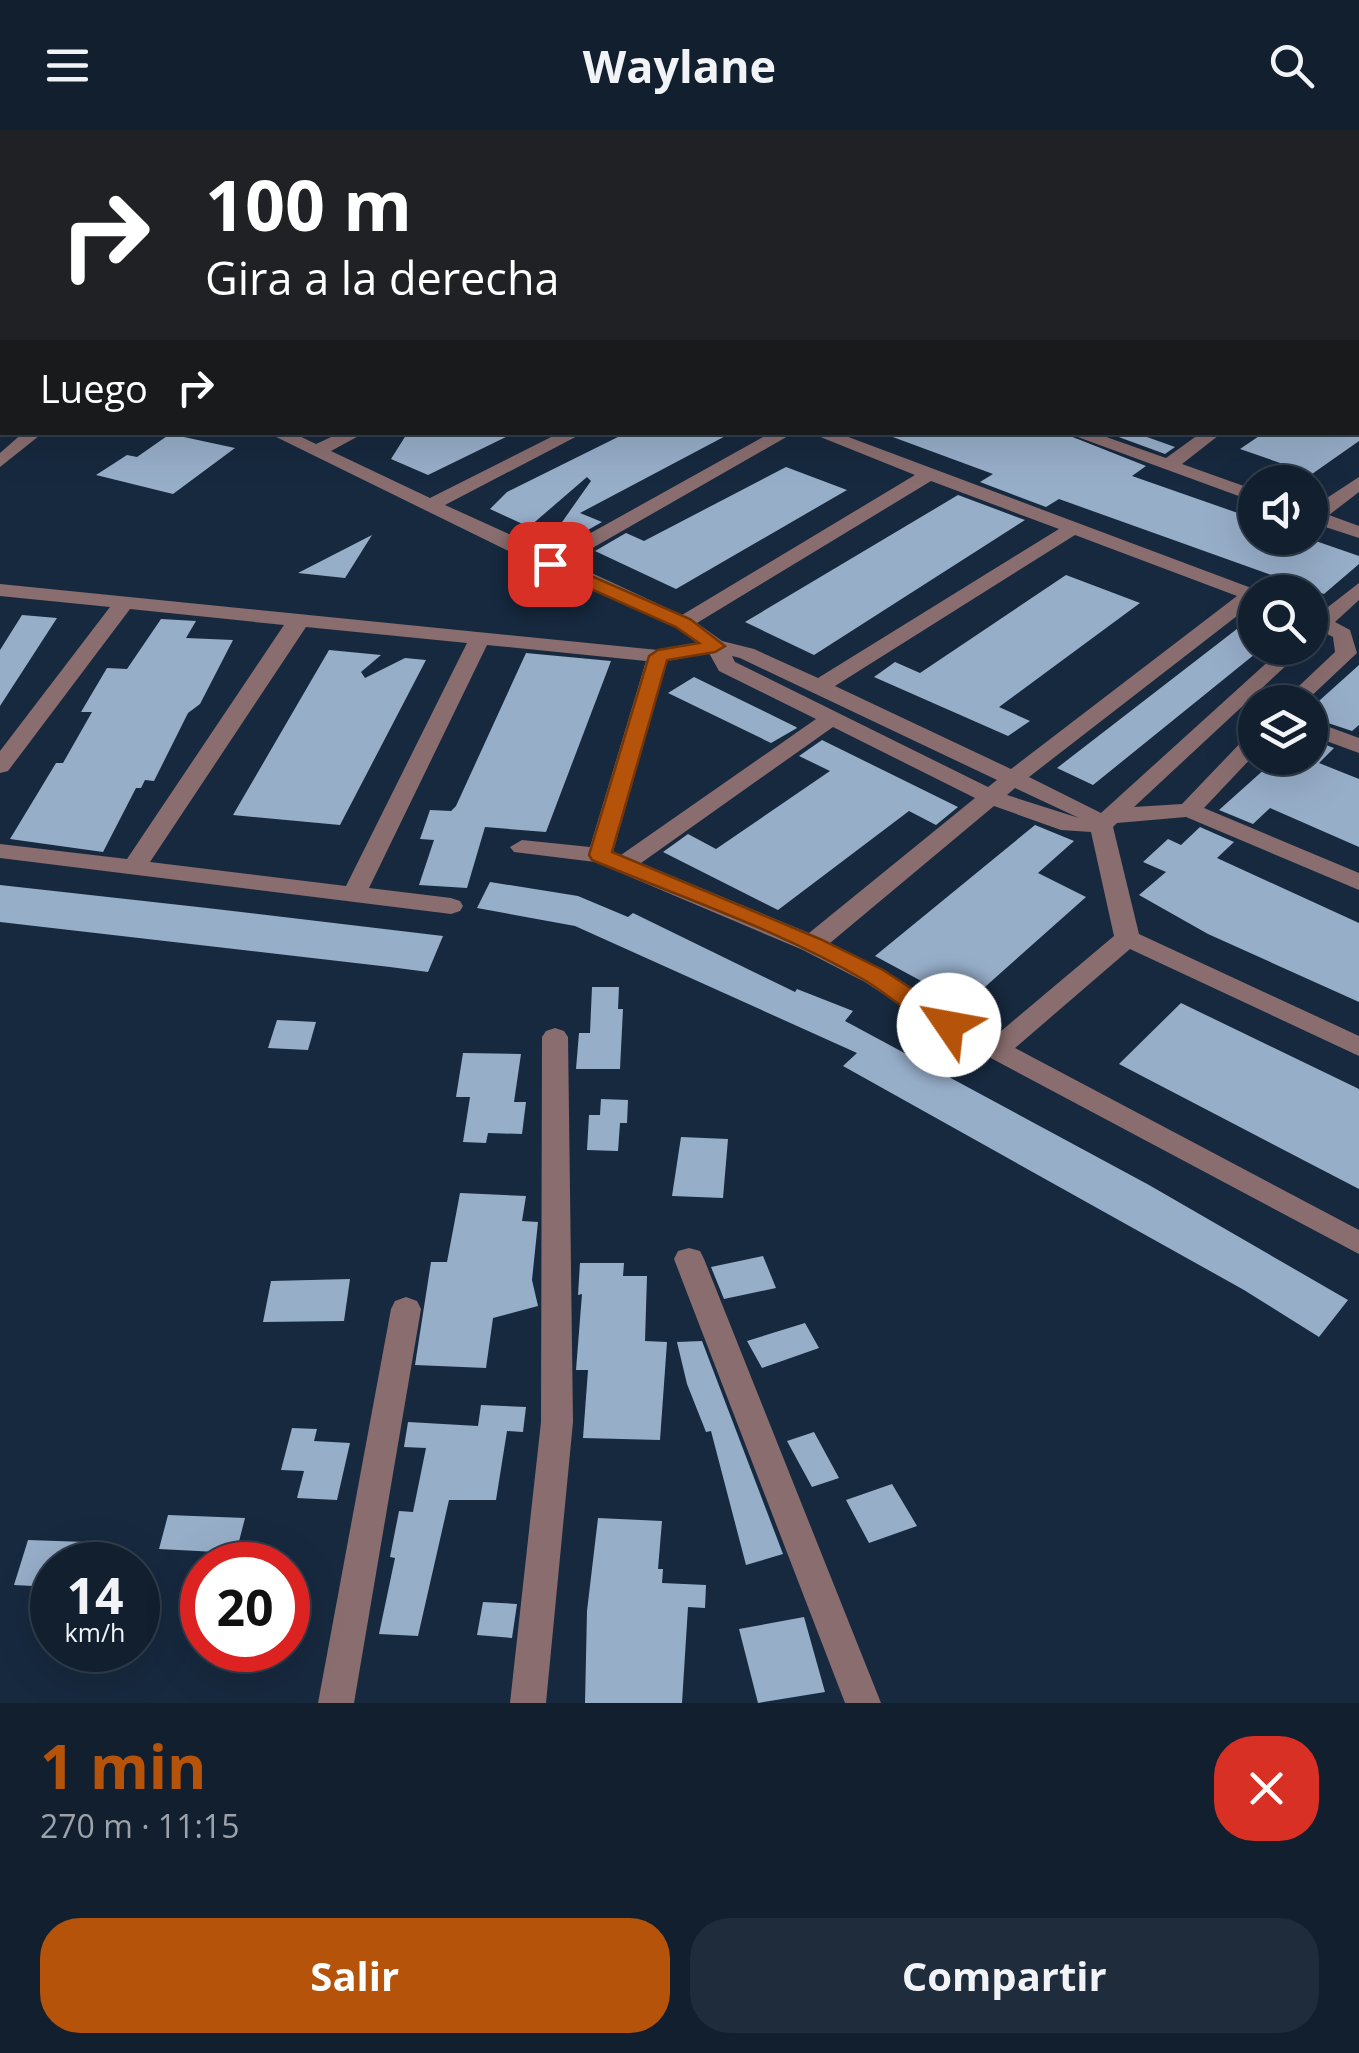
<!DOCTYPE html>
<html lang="es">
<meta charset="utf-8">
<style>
:root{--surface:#111f2f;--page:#1e2c3b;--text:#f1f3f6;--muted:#9ca2aa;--line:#303d4b;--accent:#b45309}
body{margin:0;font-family:"Open Sans",sans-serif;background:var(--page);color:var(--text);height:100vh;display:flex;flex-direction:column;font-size:38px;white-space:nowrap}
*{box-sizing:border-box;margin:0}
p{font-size:32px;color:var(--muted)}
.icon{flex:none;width:55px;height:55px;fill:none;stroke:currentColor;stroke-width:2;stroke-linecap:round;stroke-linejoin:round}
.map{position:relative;height:1573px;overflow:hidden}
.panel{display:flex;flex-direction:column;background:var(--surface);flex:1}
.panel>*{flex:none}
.top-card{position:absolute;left:0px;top:0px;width:1360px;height:305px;box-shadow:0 10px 40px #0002,0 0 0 2px var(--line);background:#202124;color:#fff;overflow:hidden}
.fabs{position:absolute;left:1238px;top:335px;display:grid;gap:20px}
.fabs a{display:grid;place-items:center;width:90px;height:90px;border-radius:50%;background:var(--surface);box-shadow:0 10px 40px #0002,0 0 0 2px var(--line);font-size:50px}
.speed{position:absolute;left:30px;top:1412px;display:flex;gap:20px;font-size:50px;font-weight:700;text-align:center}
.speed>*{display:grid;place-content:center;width:130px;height:130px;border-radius:50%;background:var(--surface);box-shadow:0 10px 40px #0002,0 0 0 2px var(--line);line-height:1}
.speed small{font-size:25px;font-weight:400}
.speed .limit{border:15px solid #d22;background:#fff;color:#111}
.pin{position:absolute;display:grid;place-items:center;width:85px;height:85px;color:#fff;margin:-42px;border-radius:20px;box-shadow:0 5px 15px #0006}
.me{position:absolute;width:110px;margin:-55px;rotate:303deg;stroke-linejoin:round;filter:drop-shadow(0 0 8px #0008)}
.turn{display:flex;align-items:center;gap:35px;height:210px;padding:0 40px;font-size:45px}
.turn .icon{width:130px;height:130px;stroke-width:2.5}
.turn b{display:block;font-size:70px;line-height:85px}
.then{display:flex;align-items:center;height:95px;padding:0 40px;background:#0003;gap:20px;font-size:38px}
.round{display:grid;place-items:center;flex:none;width:105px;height:105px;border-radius:40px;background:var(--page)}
.headline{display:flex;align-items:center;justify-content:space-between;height:170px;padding:0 40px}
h1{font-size:60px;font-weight:700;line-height:75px;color:var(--accent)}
.button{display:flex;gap:20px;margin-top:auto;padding:20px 40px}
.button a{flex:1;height:115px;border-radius:40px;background:var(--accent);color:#fff;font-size:40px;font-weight:700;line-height:115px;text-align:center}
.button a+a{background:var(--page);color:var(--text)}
header{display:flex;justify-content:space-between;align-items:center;height:130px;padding:0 40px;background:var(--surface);font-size:45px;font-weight:700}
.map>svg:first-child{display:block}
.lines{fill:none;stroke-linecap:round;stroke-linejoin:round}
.stream{stroke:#3e678e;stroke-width:5}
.building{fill:#97aec9}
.minor{fill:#8a6e6f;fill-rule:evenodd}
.route{fill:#b45309;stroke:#753606;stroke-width:2.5}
</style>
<header><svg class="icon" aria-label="menu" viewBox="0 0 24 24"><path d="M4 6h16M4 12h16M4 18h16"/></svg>Waylane<svg class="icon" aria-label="search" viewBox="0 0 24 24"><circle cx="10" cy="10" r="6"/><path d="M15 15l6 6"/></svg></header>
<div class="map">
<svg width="1359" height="1573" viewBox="0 0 1359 1573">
<rect width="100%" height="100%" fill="#17293f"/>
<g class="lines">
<path class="stream" d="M1226 0 1237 2"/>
</g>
<path class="building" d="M408 302H516L428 345 391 329Z
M628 302H733L580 383 602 392 572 409 555 402 591 351 587 347 529 397 490 379 507 362Z
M890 302H1060L1146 336 1132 346 1255 389V408H1307L1359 426V434L1324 464 1059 369 1046 377 980 352 993 344 890 306Z
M1105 302H1133L1175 317 1165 324Z
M1265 302H1359V311L1312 344 1240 319Z
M170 304 235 318 173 364 96 345 127 325 137 327Z
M786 337 847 360 676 459 595 421 626 403 644 411Z
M958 365 1025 390 814 525 745 492Z
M372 405 345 448 298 443Z
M1066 445 1140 473 999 577 1030 591 1008 606 874 547 895 532 920 543Z
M22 485 57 488 0 576V520Z
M1255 485V524L1093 655 1057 638Z
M161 489 196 491 186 508 233 510 200 574 188 583 154 651 145 650 141 658H136L103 722 10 709 56 633H63L92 582H81L107 538 127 539Z
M329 520 381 525 361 542 365 548 405 528 426 530 340 695 233 685Z
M526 523 611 531 546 702 485 697 467 758 419 755 434 710 420 709 430 680 451 681 456 676Z
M1359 535V595L1352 601 1310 587V579Z
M694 547 796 597 797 598 771 613 668 563Z
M1310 609 1334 618 1319 633 1359 649V717L1270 678 1253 694 1219 680 1277 628 1310 629Z
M822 610 958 677 936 695 909 681 778 780 663 722 688 704 716 719 830 641 799 626Z
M1035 695 1074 711 1038 743 1086 767 958 881 920 858 925 853 875 826Z
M1200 697 1234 712 1217 728 1359 793V872L1208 804 1139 765 1166 742 1143 732 1168 709 1181 715Z
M490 752 578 766 628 787 633 783 795 862 797 859 853 881 845 891 1149 1055 1348 1170 1319 1207 1244 1160 843 936 857 923 575 796 477 778Z
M0 755 207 778 443 806 428 842 390 837 0 792Z
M592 857H619L618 879H623L620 939H576L579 903H590Z
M1181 873 1359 959V1059L1119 934Z
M277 890 316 892 308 920 268 918Z
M463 923 521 924 514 972H526L522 1004 488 1003 486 1013 463 1012 470 967H456Z
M601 969 628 970 627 993H620L618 1021 587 1020 589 985H600Z
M681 1007 728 1009 723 1068 672 1066Z
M460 1063 526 1066 522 1091 538 1092 532 1150 538 1176 493 1188 486 1238 415 1235 431 1132H447Z
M763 1126 776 1158 724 1169 711 1137Z
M580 1133H624L623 1146H647L645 1211 667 1212 660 1310 583 1308 588 1240H576L582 1164 578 1165Z
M350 1149 344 1191 263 1192 271 1151Z
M805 1193 819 1218 762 1238 747 1211Z
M702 1211 783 1424 746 1435 711 1301 706 1302 687 1254 677 1212Z
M481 1275 526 1277 523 1302 507 1301 496 1370H449L418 1506 379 1504 395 1428 390 1427 399 1381 413 1382 426 1318 404 1317 408 1292 478 1296Z
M292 1298 317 1299 314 1311 350 1313 337 1370 297 1368 304 1341 281 1340Z
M814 1302 839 1348 812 1357 787 1311Z
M892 1354 917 1396 869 1413 846 1370Z
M168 1385 245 1388 236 1423 159 1419Z
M598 1388 662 1391 658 1439H663L662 1453 706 1455 705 1478 688 1477 682 1573H585L587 1481Z
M28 1410 86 1412 79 1435H52V1457L14 1455Z
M483 1472 517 1474 512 1508 477 1505Z
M804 1487 825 1562 758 1573 739 1499Z"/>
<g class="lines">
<path class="minor" d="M605 0H625L627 2H607Z
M0 84H2V92H0Z
M0 144H2V154H0Z
M0 171 2 172V182L0 181Z
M0 190H2V200H0Z
M1358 221H1359V232H1358Z
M24 302H44L0 337V323Z
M266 302H291L316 314 342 302H366L331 321 430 368 561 302H585L445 375 553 424 772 302H795L568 432 682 485 915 345 808 302H835L1262 462H1255V472L1029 647 1101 683 1283 518H1305L1134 677 1182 674 1247 606 1255 604V624L1204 678 1359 743V760L1186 687 1117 693 1113 697 1139 804 1359 906V926L1130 819 1015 918 1359 1100V1124L940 901 865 852 803 820 595 732 514 722 510 717 522 710 590 717 646 531 487 515 369 758 451 768 460 771 463 776 460 781 451 784 0 728V714L127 729 284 495 130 479 8 641 0 643V621L110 477 0 466V454L658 520 697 513 676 497 543 438ZM931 351 1059 399 818 548 754 519 722 511 697 493ZM1075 405 1237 466 1011 639 835 556ZM306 497 467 513 346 756 150 732ZM709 523 719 541 816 589 621 725 613 722 667 531ZM732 526 740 528 997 650 988 657 735 532ZM833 597 975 668 809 803 641 733ZM1015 658 1079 688 1007 665ZM994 676 1061 700 1091 702 1114 806 994 907 883 840 830 813Z
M1064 302H1092L1166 328 1202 302H1223L1182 334 1255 360V372Z
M1359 347V362L1329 385 1359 396V408L1310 392V379Z
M1359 453V470L1335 492 1350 500 1357 523 1305 572H1282L1335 522 1333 507 1323 502 1310 505V481L1319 484Z
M1310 590 1359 608V623L1310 605Z
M555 898 564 901 568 907 573 1292 546 1573H510L541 1292 542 907 546 901Z
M689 1118 700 1121 704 1129 881 1573H845L674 1129 678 1121Z
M406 1167 417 1171 421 1179 354 1573H318L391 1179 395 1171Z"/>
</g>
<path class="route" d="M550 428 690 489 725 516 715 522 667 530 612 722 820 809 883 840 958 889 961 895 958 900C935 907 887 863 866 851 781 801 683 768 592 730L589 725 649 526 658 520 699 513 676 497 544 438 541 434Z"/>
</svg>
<div class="fabs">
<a><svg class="icon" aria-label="sound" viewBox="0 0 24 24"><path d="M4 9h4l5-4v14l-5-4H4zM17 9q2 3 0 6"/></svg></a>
<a><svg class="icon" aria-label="search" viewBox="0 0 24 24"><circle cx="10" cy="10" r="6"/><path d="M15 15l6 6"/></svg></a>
<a><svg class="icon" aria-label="layers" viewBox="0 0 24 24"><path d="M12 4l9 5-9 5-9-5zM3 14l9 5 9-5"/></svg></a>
</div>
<div class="speed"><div>14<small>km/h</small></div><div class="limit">20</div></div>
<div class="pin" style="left:550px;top:434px;background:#d93025"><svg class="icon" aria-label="arrive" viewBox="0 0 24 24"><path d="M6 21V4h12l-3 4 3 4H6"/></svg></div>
<svg class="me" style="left:949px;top:895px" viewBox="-20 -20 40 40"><circle r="19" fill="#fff"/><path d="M0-13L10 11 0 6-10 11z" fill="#b45309"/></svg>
<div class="top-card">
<div class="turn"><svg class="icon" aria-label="right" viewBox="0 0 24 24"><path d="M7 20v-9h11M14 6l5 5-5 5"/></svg><div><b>100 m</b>Gira a la derecha</div></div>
<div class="then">Luego<svg class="icon" aria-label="right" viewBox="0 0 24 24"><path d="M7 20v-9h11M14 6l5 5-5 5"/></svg></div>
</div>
</div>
<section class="panel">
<div class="headline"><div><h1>1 min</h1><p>270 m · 11:15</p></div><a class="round" style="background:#d93025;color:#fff"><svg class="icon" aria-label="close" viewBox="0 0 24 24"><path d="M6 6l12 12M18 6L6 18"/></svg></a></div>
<div class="button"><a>Salir</a><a>Compartir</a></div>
</section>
